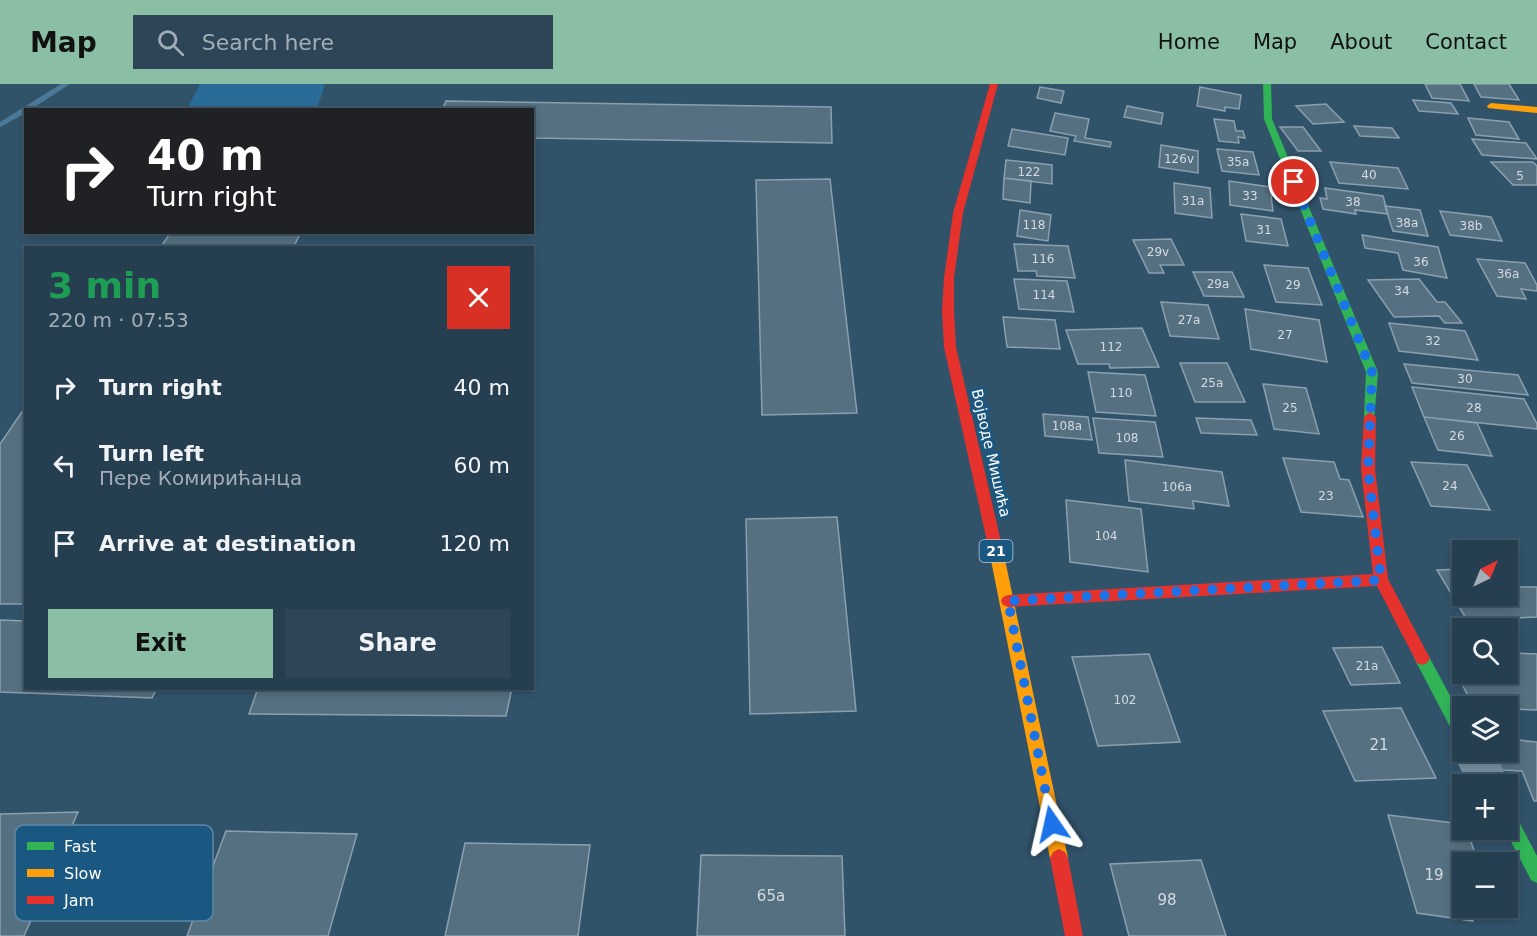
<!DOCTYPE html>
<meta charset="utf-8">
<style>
:root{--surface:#253e50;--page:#2d4557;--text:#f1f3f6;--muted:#a3aeb7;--line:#425767;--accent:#8abfa5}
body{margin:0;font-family:"DejaVu Sans",sans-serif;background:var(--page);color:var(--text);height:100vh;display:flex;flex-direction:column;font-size:22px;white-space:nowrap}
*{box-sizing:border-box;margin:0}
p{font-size:20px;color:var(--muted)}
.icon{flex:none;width:33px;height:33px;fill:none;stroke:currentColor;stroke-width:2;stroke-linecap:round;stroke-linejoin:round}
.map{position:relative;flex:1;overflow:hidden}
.details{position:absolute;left:24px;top:162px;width:510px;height:444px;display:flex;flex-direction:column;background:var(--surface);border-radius:0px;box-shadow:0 3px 9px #0003,0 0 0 2px var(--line)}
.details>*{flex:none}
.top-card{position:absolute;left:24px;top:24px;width:510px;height:126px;border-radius:0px;box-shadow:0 3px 9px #0003,0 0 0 2px var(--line);background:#202124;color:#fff;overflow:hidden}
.needle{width:39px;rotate:43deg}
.buttons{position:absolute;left:1452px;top:456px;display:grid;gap:12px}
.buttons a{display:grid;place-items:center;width:66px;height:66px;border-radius:0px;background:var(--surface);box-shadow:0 3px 9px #0003,0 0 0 2px var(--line);font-size:30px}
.pin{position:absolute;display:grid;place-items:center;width:51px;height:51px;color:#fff;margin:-26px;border:3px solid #fff;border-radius:50%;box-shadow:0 2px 6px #0007}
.me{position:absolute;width:66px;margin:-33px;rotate:349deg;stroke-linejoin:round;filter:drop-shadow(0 0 4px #0008)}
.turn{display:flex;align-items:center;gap:21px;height:126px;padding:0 24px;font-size:27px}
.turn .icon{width:78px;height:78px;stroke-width:2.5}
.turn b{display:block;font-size:42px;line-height:51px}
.round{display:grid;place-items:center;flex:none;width:63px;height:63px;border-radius:0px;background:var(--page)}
.overview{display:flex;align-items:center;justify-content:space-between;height:102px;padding:0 24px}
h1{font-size:36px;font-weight:600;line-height:45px;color:#1e9e55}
.primary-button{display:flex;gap:12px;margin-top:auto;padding:12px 24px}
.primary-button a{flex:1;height:69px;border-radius:0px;background:var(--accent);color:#111;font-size:24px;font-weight:600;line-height:69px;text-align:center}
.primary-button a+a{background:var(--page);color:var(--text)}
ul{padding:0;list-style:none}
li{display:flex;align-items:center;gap:18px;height:78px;padding:0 24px}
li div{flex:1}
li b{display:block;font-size:22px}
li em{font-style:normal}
header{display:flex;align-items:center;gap:36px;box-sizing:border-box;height:84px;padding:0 30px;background:var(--accent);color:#111}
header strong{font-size:28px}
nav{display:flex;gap:33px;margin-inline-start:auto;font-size:21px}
.search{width:420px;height:54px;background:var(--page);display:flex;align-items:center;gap:15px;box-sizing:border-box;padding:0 21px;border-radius:0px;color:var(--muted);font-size:22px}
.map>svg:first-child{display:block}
.green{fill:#2a6c98}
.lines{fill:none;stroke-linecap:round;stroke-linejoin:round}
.stream{fill:#4d7998;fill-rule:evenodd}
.building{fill:#557081;stroke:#8ba0ae;stroke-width:1.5}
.street{fill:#778fa0;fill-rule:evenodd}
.fast{fill:#30b455;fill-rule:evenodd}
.slow{fill:#ff9f0a;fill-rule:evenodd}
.jam{fill:#e5322d;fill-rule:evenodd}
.route{stroke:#1a73e8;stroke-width:10;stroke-dasharray:0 18}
.labels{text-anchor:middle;stroke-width:6;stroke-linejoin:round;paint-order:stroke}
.number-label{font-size:12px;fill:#d4dbe0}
.shield{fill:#1a5781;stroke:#bacdd9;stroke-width:1.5}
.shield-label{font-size:14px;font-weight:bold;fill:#fff}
.street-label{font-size:15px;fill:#fff;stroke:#1a5781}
.near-number-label{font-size:15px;fill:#d4dbe0}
.key{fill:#1a5781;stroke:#5f89a7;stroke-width:1.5}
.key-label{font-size:16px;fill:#fff}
</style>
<header>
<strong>Map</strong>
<div class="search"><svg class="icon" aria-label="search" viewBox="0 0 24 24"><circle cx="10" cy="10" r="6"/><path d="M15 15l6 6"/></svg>Search here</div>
<nav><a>Home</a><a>Map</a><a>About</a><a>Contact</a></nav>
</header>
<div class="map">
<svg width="1537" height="852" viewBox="0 0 1537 852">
<rect width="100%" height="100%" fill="#31536a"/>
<path class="green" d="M200 0H325L317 25H187Z"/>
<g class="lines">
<path class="stream" d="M61 0H70L30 26H26V29L0 43V38Z"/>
</g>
<path class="building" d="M1425 0H1460L1469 17 1432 14Z
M1474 0H1509L1519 16 1481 13Z
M1040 3 1064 7 1061 19 1037 14Z
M1200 3 1241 11 1239 25 1225 23V27L1197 22Z
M1413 16 1451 19 1458 30 1419 27Z
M446 17 831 23 832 59 532 54V26H442Z
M1326 20 1344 38 1313 40 1296 22Z
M1127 22 1163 29 1161 40 1124 33Z
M1055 29 1089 35 1085 54 1111 58 1110 63 1074 57 1076 52 1050 47Z
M1468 34 1509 38 1519 55 1476 51Z
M1214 35 1234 37 1236 47H1243L1245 54 1238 53 1239 59 1219 57Z
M1354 42 1392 44 1399 54 1360 52Z
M1280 43H1303L1321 67H1298Z
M1012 45 1068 54 1065 71 1008 62Z
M1472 55 1526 59 1537 75 1482 71Z
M1161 61 1198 67V89L1159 83Z
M1217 65 1253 68 1259 91 1222 87Z
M1006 76 1052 81V100L1004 94Z
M1330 78 1398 84 1408 105 1339 99Z
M1491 78H1533L1537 82V101H1513Z
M1004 94 1031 97 1030 119 1003 115Z
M830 95 857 329 762 331 756 96Z
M1229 97 1270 103 1273 127 1230 121Z
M1174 99 1210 104 1212 134 1175 129Z
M1325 104 1383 112 1388 130 1355 126 1356 130 1323 125 1320 114 1327 115Z
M1385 122 1420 126 1428 152 1393 147Z
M1020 126 1051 131 1048 157 1017 152Z
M1440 127 1491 133 1502 157 1450 151Z
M1241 130 1281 135 1288 162 1246 157Z
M171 148H301L293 164H160Z
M1362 151 1438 163 1447 194 1403 186 1398 169 1365 164Z
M1171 155 1184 181H1160L1164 189H1149L1133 156Z
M1014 160 1068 162 1075 194 1037 192 1036 187H1018Z
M1477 175 1525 179 1537 201V207L1521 205 1526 215 1497 212Z
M1264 181 1308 184 1322 221 1276 218Z
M1193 188H1232L1244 213 1204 212Z
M1014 195 1067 197 1074 228 1019 225Z
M1419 195 1437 218H1445L1462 239H1445L1439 232 1394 233 1368 196Z
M1161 218 1208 221 1219 255 1170 252Z
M1245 225 1319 236 1327 278 1251 265Z
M1003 233 1055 236 1060 265 1007 263Z
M1389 239 1465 247 1478 276 1399 267Z
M1142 244 1159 283 1110 284 1109 280H1078L1066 246Z
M1180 279H1227L1245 318H1195Z
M1404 280 1518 291 1528 311 1412 299Z
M1088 288 1145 291 1156 332 1096 328Z
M1263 300 1306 304 1319 350 1274 345Z
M1412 303 1524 315 1537 340V345L1424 333Z
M26 322V520H0V360Z
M1043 330 1088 333 1092 356 1045 352Z
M1424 333 1477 339 1492 372 1438 366Z
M1093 334 1155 338 1163 373 1099 369Z
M1196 334 1251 336 1257 351 1201 349Z
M1283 374 1334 378 1340 395 1349 396 1363 433 1301 428Z
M1125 376 1222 388 1229 422 1193 417 1194 425 1129 417Z
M1411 378 1467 381 1490 426 1431 422Z
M1066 416 1141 425 1148 488 1070 478Z
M837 433 856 627 750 630 746 435Z
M1462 485V512H1508V503H1537V533L1467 536 1437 486Z
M0 536 26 537V604H157L152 614 0 608Z
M1382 563 1400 599 1351 601 1333 564Z
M1508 569 1537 570V626L1508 625V622H1473L1455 586 1462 587V590H1508Z
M1149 570 1180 658 1098 662 1072 573Z
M258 604H512L506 632 249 630Z
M1401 624 1436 694 1355 697 1323 627Z
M1508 655 1537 658V717H1534L1522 687 1502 686 1495 668H1508Z
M78 728 24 852H0V730Z
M1388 731 1462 740V746H1467L1478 778H1462V824H1469L1473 837 1417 829Z
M226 747 357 750 328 852H187Z
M465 759 590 761 578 852H445Z
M701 771 842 772 845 852H697Z
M1201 776 1226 852H1129L1110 780Z"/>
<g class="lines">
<path class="street" d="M1462 652V668H1494L1510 700 1508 707V700H1468L1452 668 1458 654Z"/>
<path class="fast" d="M1263 0H1271L1272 35 1378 288 1374 336H1366L1364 333 1366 288 1264 35Z
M1422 567 1427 569 1462 634V657L1456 654 1414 574 1417 569Z
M1508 725 1514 728 1537 772V799L1531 796 1505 746H1508Z"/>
<path class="slow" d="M1491 19 1537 23V29L1488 24 1487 22Z
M997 465 1002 467 1004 471 1068 774 1065 780 1059 783 1053 780 1050 774 990 471 992 467Z"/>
<path class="jam" d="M990 0H998L963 129 954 194V227L956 263 1004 471 1002 475 997 477 992 475 990 471 944 263 942 227 944 194 953 129Z
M1370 328 1376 333 1375 385 1388 495 1427 569 1430 574 1427 579 1422 581 1417 579 1377 502 1008 523 1003 521 1001 517 1003 513 1008 511 1373 490 1361 385 1364 333Z
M1059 765 1065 768 1068 774 1083 852H1065L1050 774 1053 768Z"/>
</g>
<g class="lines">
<path class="route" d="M1052 740 1008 517 1381 496 1368 385 1372 288 1294 98"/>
</g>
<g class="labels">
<g class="number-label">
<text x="1179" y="79">126v</text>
<text x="1238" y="82">35a</text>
<text x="1029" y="92">122</text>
<text x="1369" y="95">40</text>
<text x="1520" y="96">5</text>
<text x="1250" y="116">33</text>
<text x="1193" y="121">31a</text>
<text x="1353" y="122">38</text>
<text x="1407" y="143">38a</text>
<text x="1034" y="145">118</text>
<text x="1471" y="146">38b</text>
<text x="1264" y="150">31</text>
<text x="1158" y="172">29v</text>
<text x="1043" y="179">116</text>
<text x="1421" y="182">36</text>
<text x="1508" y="194">36a</text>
<text x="1218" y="204">29a</text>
<text x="1293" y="205">29</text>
<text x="1402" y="211">34</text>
<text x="1044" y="215">114</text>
<text x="1189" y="240">27a</text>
<text x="1285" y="255">27</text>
<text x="1433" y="261">32</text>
<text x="1111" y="267">112</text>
<text x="1465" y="299">30</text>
<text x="1212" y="303">25a</text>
<text x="1121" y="313">110</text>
<text x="1290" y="328">25</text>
<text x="1474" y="328">28</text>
<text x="1067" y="346">108a</text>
<text x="1457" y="356">26</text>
<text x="1127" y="358">108</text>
<text x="1450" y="406">24</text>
<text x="1177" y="407">106a</text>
<text x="1326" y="416">23</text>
<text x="1106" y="456">104</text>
<text x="1367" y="586">21a</text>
<text x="1125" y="620">102</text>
</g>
<rect class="shield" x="979.5" y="456" width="33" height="22" rx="4.5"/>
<g class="shield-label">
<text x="996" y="472">21</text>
</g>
<g class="street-label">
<text transform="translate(991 369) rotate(77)" y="5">Војводе Мишића</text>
</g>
<g class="near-number-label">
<text x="1379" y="666">21</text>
<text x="1434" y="796">19</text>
<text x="771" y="817">65a</text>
<text x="1167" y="821">98</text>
</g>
</g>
<rect x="15" y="741" width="198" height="96" rx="9" class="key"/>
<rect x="27" y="758" width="27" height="8" fill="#30b455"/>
<rect x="27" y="785" width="27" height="8" fill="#ff9f0a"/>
<rect x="27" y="812" width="27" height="8" fill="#e5322d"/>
<g class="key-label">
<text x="64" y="768">Fast</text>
<text x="64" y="795">Slow</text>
<text x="64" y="822">Jam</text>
</g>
</svg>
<div class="buttons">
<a><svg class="needle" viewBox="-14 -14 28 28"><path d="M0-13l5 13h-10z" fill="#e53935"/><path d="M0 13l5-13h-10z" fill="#a3aeb7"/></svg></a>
<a><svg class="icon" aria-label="search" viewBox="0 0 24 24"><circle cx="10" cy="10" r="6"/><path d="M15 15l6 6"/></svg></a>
<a><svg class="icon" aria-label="layers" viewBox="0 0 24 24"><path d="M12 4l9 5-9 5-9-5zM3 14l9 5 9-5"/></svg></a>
<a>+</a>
<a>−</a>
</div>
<div class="pin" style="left:1294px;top:98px;background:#d93025"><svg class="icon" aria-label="arrive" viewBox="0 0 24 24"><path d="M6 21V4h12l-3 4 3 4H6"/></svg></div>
<svg class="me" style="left:1052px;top:740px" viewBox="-20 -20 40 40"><path d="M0-17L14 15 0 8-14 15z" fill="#1a73e8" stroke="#fff" stroke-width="4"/></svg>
<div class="top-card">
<div class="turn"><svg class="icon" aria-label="right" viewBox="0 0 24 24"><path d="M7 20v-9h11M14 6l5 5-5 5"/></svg><div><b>40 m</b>Turn right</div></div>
</div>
<section class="details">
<div class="overview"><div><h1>3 min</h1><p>220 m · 07:53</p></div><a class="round" style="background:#d93025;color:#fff"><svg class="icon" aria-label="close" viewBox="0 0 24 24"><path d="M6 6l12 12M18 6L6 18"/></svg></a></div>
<ul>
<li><svg class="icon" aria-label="right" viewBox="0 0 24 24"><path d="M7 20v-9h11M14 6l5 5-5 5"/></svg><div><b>Turn right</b></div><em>40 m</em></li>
<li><svg class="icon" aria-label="left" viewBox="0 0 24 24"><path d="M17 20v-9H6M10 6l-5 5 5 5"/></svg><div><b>Turn left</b><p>Пере Комирићанца</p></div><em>60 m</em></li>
<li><svg class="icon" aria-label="arrive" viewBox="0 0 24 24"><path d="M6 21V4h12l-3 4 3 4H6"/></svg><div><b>Arrive at destination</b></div><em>120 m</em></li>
</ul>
<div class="primary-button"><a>Exit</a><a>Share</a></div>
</section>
</div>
